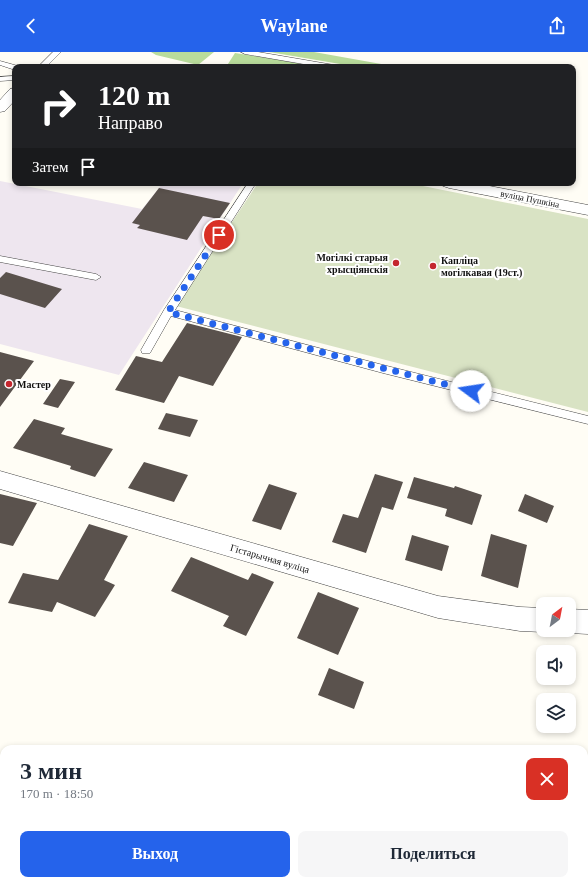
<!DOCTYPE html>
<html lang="ru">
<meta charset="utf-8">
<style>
:root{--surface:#fff;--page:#f6f6f7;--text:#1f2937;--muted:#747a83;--accent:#2563eb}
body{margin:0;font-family:"Times New Roman",serif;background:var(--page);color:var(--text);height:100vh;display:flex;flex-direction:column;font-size:15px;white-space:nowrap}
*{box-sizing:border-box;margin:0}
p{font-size:13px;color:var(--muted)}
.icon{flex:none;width:22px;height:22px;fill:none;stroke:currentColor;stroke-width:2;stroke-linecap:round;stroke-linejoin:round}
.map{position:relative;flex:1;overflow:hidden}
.drawer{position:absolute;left:0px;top:693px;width:588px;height:140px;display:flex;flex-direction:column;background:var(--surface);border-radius:12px 12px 0 0;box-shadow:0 2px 6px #0003}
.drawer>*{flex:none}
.top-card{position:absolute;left:12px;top:12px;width:564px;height:122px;border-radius:8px;box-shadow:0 2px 6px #0003;background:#202124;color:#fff;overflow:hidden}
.needle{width:26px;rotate:32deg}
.tools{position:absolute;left:536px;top:545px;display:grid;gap:8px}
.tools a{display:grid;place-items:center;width:40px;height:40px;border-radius:8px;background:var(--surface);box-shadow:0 2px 6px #0003;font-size:20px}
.pin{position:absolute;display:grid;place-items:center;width:34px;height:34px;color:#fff;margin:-17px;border:2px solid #fff;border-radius:50%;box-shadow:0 1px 4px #0007}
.me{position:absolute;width:44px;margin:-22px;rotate:284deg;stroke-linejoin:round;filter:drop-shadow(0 0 3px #0008)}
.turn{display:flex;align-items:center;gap:14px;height:84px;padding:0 20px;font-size:18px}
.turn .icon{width:52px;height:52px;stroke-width:2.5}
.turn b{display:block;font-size:28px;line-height:34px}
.then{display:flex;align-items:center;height:38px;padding:0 20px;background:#0003;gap:8px;font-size:15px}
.round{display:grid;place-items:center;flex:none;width:42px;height:42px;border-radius:8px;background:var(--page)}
.summary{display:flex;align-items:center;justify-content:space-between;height:68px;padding:0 20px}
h1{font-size:24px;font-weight:800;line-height:30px}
.primary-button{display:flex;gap:8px;margin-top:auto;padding:8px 20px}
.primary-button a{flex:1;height:46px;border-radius:8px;background:var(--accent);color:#fff;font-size:16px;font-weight:800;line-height:46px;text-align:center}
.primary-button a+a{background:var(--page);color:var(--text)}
header{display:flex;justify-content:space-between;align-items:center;height:52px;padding:0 20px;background:var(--accent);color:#fff;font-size:18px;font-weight:800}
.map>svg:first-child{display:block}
.industrial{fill:#eee6ef}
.forest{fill:#b9dc9c}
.cemetery{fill:#d9e3c4}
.building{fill:#5a524d}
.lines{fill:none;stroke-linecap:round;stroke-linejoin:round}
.service-casing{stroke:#444;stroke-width:1}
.minor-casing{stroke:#444;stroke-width:1}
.service{fill:#fff;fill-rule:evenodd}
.minor{fill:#fff;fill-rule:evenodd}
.route{stroke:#2563eb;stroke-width:7;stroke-dasharray:0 12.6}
.poi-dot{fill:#c4262e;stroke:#fff;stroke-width:1.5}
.labels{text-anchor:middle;stroke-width:4;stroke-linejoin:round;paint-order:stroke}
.far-street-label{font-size:9px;fill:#111;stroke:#fff}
.poi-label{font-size:10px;font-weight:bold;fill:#111;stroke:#fff;text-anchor:start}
.street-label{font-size:10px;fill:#111;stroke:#fff}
</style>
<header><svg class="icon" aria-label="back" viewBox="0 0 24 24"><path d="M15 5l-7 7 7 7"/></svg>Waylane<svg class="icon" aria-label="share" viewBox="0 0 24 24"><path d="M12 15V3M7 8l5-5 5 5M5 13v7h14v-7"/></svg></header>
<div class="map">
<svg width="588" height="833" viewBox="0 0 588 833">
<rect width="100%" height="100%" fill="#fffdf5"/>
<path class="industrial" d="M0 129 142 157 163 131H243L119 323 0 292Z"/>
<path class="forest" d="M151 0H214L198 13 156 3Z
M269 0H314L398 15H358Z
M235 1 316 14 317 15H226Z"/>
<path class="cemetery" d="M258 131H408L588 167V360L176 254Z"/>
<path class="building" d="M159 136 230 151 219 167 203 164 187 188 137 176 140 173 132 171Z
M6 220 62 237 45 256 0 242V226Z
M187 271 242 285 213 334 179 324 164 351 115 338 136 304 162 310Z
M0 300 34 309 0 355Z
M60 327 75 330 58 356 43 352Z
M166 361 198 368 190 385 158 377Z
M34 367 65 376 61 382 113 397 95 425 70 417 71 414 13 396Z
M144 410 188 423 174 450 128 436Z
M375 422 403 430 393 458 382 455 366 501 332 490 343 462 358 466Z
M414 425 454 436 455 434 482 443 472 473 445 464 447 457 407 446Z
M269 432 297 441 281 478 252 469Z
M0 442 37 451 13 494 0 491Z
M525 442 554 454 547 471 518 459Z
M89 472 128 484 104 528 115 533 95 565 57 550 52 560 8 551 23 521 58 528Z
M491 482 527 493 518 536 481 524Z
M412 483 449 494 442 519 405 508Z
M191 505 248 528 252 521 274 530 246 584 223 574 229 564 171 539Z
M318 540 359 556 338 603 297 586Z
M329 616 364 630 354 657 318 643Z"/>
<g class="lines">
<g class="service-casing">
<path id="service" d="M53 0H61L46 15H38Z
M241 0H258L334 13 338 15H321L245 2Z
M0 9 18 14V15H15V18L0 13Z
M15 24V28L0 29V25Z
M248 131H256L175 258 383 313 588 364V372L383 321 171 264 150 301H142L141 298 164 258Z
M0 204 96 222 101 225 96 228 0 210Z"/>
</g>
<g class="minor-casing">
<path id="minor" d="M15 36V48L5 59 0 60V48L10 37Z
M441 131H474L588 153V163L449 136 443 134Z
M0 419 438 544 520 555 543 556V578H547L543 580 520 579 438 566 0 437Z
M569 557 588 558V582L569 581 562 578H569Z"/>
</g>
<use href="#service" class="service"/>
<use href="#minor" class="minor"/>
</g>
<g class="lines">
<path class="route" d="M219 183 168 260 471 339"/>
</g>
<g class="poi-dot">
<circle cx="396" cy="211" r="4"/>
<circle cx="433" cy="214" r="4"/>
<circle cx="9" cy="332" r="4"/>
</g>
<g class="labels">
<g class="far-street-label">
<text transform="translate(530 147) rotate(11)" y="3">вуліца Пушкіна</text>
</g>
<g class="poi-label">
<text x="388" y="209" text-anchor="end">Могілкі старыя<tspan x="388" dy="12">хрысціянскія</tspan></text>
<text x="441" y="212">Капліца<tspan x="441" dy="12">могілкавая (19ст.)</tspan></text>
<text x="17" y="336">Мастер</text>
</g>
<g class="street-label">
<text transform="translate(270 506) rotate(16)" y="4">Гістарычная вуліца</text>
</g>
</g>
</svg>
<div class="tools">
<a><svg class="needle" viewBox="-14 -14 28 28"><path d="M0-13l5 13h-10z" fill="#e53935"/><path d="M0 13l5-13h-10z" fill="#747a83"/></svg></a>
<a><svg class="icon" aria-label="sound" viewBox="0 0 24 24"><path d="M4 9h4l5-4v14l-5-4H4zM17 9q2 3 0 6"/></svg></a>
<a><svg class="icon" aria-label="layers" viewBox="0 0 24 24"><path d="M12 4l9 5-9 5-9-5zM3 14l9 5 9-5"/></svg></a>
</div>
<div class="pin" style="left:219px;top:183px;background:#d93025"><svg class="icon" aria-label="arrive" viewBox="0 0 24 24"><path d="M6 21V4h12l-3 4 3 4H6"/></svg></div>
<svg class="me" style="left:471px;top:339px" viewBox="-20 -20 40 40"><circle r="19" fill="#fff"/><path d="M0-13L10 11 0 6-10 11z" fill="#2563eb"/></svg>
<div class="top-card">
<div class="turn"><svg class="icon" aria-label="right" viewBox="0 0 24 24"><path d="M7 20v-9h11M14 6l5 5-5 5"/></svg><div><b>120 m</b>Направо</div></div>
<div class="then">Затем<svg class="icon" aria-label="arrive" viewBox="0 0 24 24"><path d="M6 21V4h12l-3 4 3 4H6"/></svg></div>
</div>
<section class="drawer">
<div class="summary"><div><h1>3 мин</h1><p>170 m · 18:50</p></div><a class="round" style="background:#d93025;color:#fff"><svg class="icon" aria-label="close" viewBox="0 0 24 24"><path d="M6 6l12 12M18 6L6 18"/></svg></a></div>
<div class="primary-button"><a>Выход</a><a>Поделиться</a></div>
</section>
</div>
